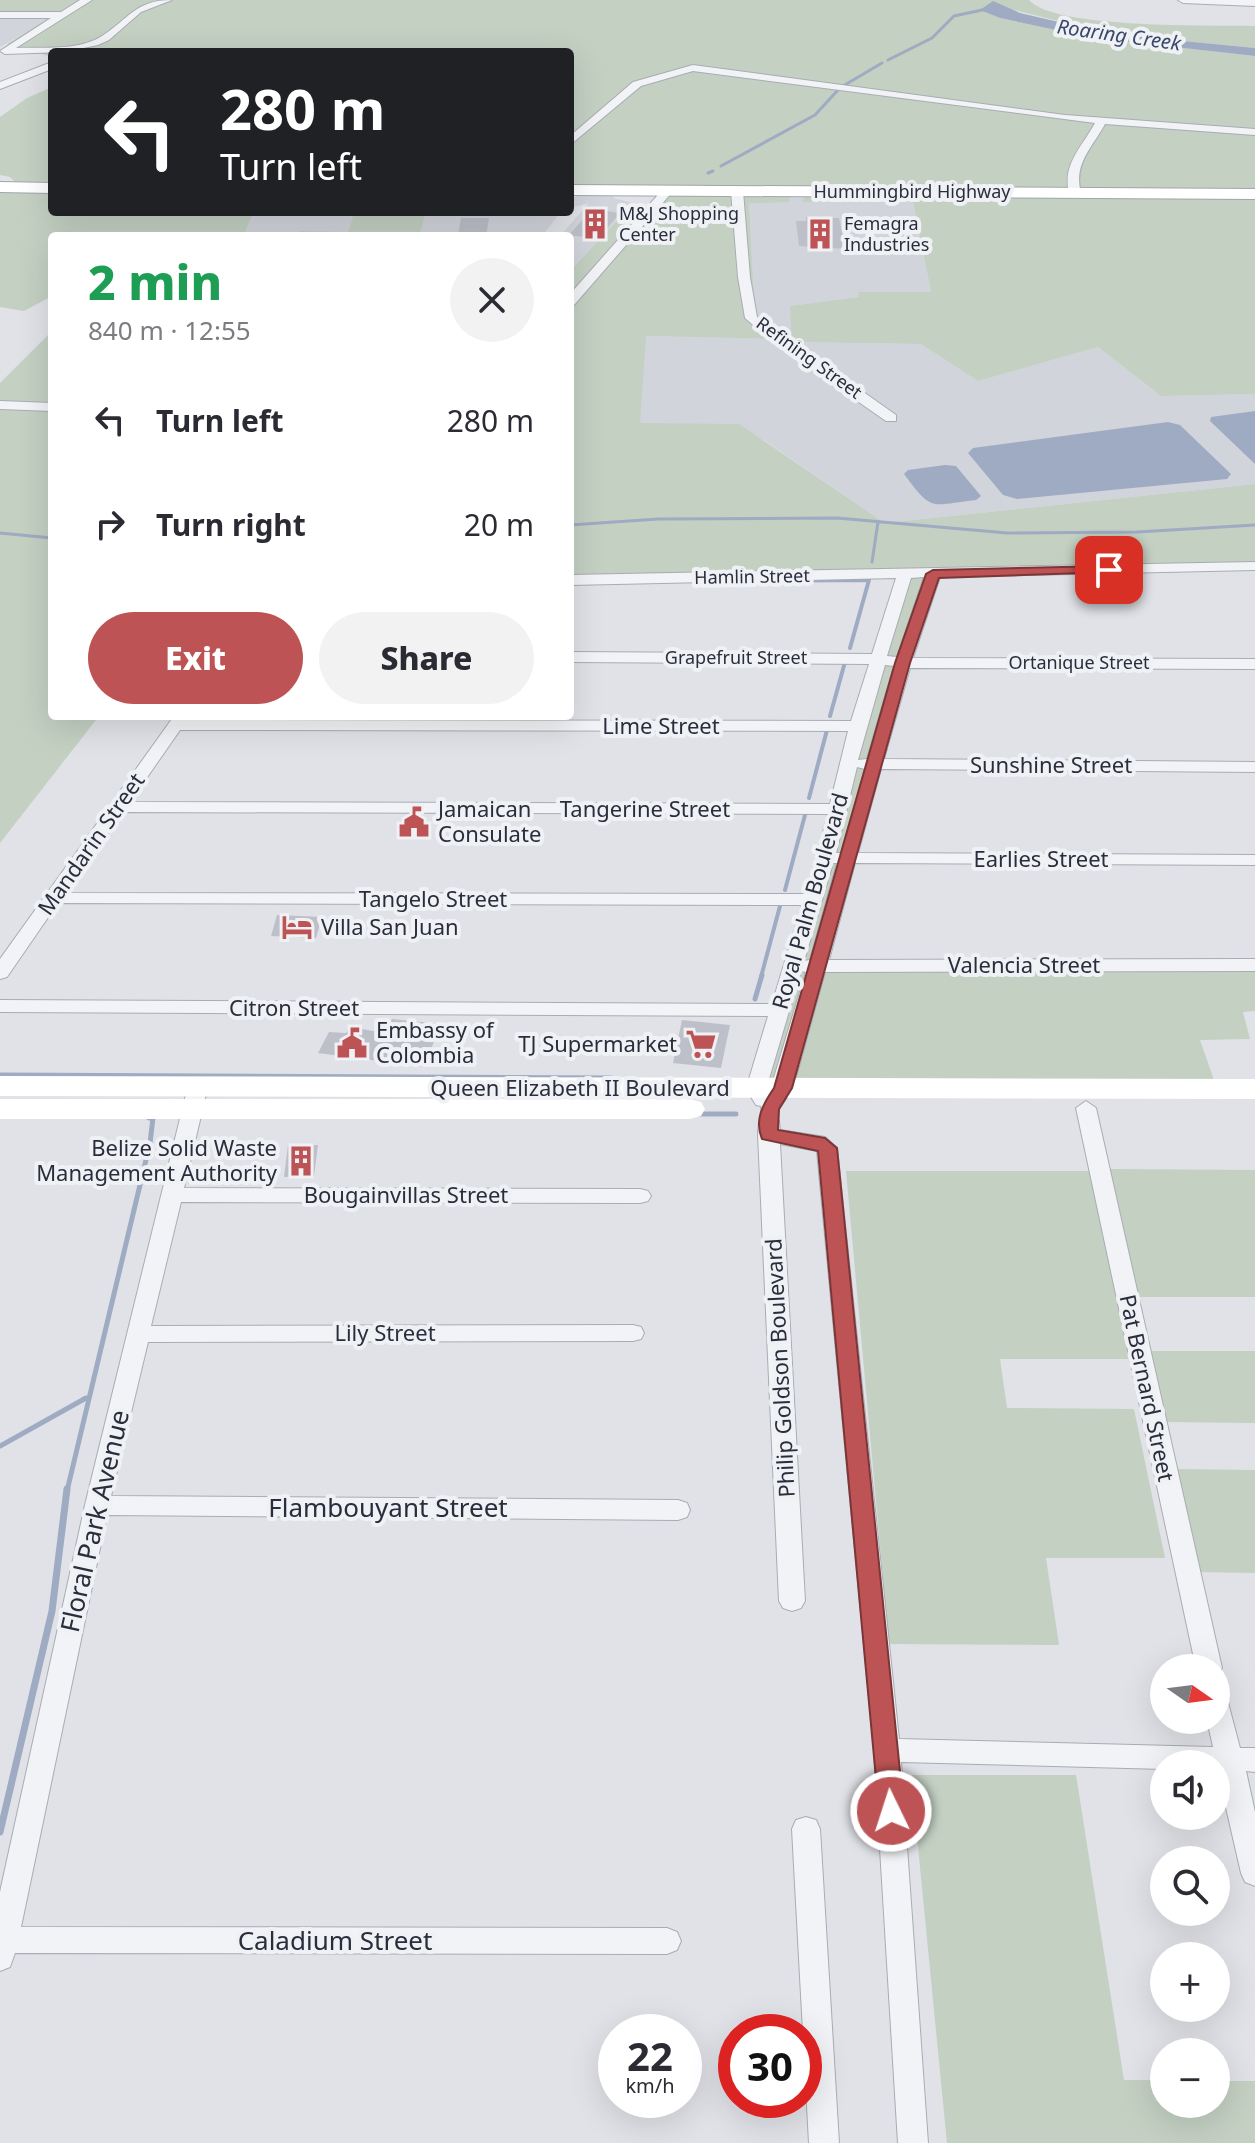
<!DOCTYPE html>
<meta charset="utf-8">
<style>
:root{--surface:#fff;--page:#f2f2f3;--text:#2b2b33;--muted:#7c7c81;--accent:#bd5354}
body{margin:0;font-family:"Noto Sans",sans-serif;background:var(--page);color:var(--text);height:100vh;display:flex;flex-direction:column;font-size:30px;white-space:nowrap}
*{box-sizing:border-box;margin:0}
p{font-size:26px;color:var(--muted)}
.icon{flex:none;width:44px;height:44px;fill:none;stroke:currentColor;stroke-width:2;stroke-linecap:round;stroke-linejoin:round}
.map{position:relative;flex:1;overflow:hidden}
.drawer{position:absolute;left:48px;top:232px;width:526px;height:488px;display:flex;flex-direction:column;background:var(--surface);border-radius:8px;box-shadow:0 8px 32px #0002}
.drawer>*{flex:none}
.top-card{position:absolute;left:48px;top:48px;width:526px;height:168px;border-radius:8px;box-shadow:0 8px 32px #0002;background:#202124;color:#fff;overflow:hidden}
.needle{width:52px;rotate:104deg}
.buttons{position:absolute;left:1150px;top:1654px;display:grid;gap:16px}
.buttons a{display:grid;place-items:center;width:80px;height:80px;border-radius:50%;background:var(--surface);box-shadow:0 8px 32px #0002;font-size:40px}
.speed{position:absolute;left:598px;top:2014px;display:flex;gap:16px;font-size:40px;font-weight:700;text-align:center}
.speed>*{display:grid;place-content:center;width:104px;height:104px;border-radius:50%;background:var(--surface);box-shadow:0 8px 32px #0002;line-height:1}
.speed small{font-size:20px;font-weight:400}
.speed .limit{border:12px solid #d22;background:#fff;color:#111}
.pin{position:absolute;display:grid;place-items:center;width:68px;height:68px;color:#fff;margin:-34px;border-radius:16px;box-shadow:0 4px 12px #0006}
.me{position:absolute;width:88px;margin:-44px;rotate:356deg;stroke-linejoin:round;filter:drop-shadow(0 0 6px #0008)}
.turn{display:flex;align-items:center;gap:28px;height:168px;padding:0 40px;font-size:36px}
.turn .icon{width:104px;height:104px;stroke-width:2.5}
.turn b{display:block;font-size:56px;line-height:68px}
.round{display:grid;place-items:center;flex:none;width:84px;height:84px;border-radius:42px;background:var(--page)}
.headline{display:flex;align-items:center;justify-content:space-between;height:136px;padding:0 40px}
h1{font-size:48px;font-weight:800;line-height:60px;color:#1e9e55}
.action{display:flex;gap:16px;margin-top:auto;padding:16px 40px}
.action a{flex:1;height:92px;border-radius:48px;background:var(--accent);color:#fff;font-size:32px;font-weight:800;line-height:92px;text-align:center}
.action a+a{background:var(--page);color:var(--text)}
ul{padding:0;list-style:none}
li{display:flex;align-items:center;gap:24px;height:104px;padding:0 40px}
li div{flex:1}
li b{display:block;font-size:30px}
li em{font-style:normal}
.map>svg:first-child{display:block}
.built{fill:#d2d4dc}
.green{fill:#c3d0c2}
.water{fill:#9fabc3}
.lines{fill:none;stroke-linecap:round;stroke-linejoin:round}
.stream-far3{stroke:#9fabc3;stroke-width:3}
.stream-far2{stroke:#9fabc3;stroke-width:4}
.stream-far1{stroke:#9fabc3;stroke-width:5}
.stream{stroke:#9fabc3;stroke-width:7}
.building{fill:#bec0c9}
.street-casing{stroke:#a9acb4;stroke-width:2}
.primary-casing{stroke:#a1a5b1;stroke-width:2}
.street{fill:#f2f3f6;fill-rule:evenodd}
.secondary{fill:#fff;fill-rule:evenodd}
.primary{fill:#fff;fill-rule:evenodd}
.route{fill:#bd5354;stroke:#7b3637;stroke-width:2}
.labels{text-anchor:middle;stroke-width:8;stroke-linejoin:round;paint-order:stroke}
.far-street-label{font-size:18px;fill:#2a2e3c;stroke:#eff1f5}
.far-poi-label{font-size:18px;fill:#2a2e3c;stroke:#eff1f5;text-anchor:start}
.far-water-label{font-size:20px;font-style:italic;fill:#39486b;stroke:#eff1f5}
.street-label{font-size:22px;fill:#2a2e3c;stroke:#eff1f5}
.poi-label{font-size:22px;fill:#2a2e3c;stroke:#eff1f5;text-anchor:start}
.near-street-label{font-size:26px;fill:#2a2e3c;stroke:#eff1f5}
</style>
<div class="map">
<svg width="1255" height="2143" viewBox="0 0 1255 2143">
<rect width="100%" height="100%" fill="#e0e2e7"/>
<path class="built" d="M0 17H52L0 47Z
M616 193 613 198 646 206 638 214H623L570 271V236H560L589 203 570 208V199L579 195Z
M782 194H816L803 202H913L931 292H859V297L791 306 793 342 921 344 978 381 1098 347 1161 396 1255 394V484L885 523 764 440 639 423 645 336 783 338 755 314 749 203Z
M254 212H354L348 232 243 236Z
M426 212H561L542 236H419Z"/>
<path class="green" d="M0 0H1029C1053 29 1213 25 1255 26V48L1111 34 1006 8 981 10 1000 18 1093 38 1255 56V191L570 188V52H52V57L7 44 50 17H0Z
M52 87V186L17 184 10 177 0 175V117L27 98Z
M0 189 52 190V212H254L243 236H52V296L24 311 0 307Z
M676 193 782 194 789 197V202L749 203 755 314 784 339 646 336 640 423 739 424 885 523 1255 484V567L933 574 817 965H1255V1011L1243 1012 1250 1039 1200 1040 1214 1080 756 1089 903 575 570 580V271L624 213 649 216 667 197Z
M805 196H1255V394L1161 396 1098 347 978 381 921 344 792 342 790 306 859 297 858 292H931L913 202H802Z
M354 212H426L419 236H297L299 231 348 232Z
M52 331V716H99L0 843V383Z
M1110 1169 1255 1170V1297H1137Z
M846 1171H1092L1131 1359H1000L1007 1408 1134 1409 1165 1558H1046L1059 1645 889 1644Z
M1151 1351H1255V1423L1167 1422Z
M1175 1469 1255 1470V1573L1197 1572Z
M911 1775H1076L1124 2080H1164V2104H1216V2081H1255V2143H947Z"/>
<path class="water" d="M993 1 1020 13 1111 34 1255 48V56L1093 38 1000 18 980 10Z
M1255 411V464L1210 421 1211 417Z
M1168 422 1180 425 1231 474 1227 479 1017 499 1003 495 968 453 973 448Z
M945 465 956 466 981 496 976 500C930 505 933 513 904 474L908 470Z"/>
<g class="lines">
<path class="stream-far3" d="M888 60 932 38 954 16 987 9
M843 86 882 63
M721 166 815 115 838 90
M708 173 713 171
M570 525 658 519 837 518 1007 533 1137 532 1255 525
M0 533 52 538
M872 562 878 522"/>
<path class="stream-far2" d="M737 581 869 580 850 648
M830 716 845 662H842
M809 798 827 730
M785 890 805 815
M761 977 780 906"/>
<path class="stream-far1" d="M755 999 762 975
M0 1075 611 1078
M696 1114H736
M0 1446 86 1398
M67 1491 150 1143 153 1118H149"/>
<path class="stream" d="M0 1832 52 1611 67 1489"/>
</g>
<path class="building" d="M592 209 620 213 598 239 569 235Z
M806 217 839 218 846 249 799 246 796 221H806Z
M461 218H489L486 236H458Z
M277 915 322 917 316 938 271 936Z
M392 1019 440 1024 425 1067 318 1053 329 1032 346 1033 350 1027 385 1033Z
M682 1020 730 1025 721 1068 673 1063Z
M288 1145H318L314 1176 284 1177Z"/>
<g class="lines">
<g class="street-casing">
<path id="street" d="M80 0H92L16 48C42 47 79 51 102 36 129 19 135 0 172 0L141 12 109 40 98 45 64 52 5 54 0 51 51 18H0V12H61Z
M1178 0H1255V6L1183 3Z
M52 62V69L0 89V82Z
M693 65 1065 115 1255 129V135L1105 124C1092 148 1073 164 1081 193L1075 196 1069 193C1062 164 1082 147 1095 123L693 71 641 86 570 145V136L633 82Z
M664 188 674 190 574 305 570 306V294Z
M737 188 743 191 750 277 757 317 896 415V421H886L775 344 745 318 738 277 731 191Z
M0 401 52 403V411L0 409Z
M1255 562V570L940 577 913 658 1255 659V669L910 668 884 759 1255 762V772L881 769 858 853 1255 855V865L855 863 829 960 1255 959V971L825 972 793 1088 776 1114 772 1115 779 1121 780 1130 825 1137 837 1148 899 1739 1213 1747 1207 1720H1216V1688L1225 1691 1240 1748H1255V1772L1246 1771 1255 1812V1886L1245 1882 1241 1873 1216 1764H1164V1769L901 1762 928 2143H898L874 1750 817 1151 780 1144 805 1601 801 1608 792 1611 783 1608 779 1601 758 1135 759 1121 766 1115 762 1114 761 1106 756 1105 746 1089 768 1016 0 1012V1000L772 1004 802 905 58 903 7 977 0 979V959L174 716H190L187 720 851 721 869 664 570 662V652L872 654 896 578 570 585V575ZM924 577 897 657 887 656 911 578ZM885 665 894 666 867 759 858 760ZM180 730 848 731 830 804 130 802ZM857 767 865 769 841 853H836ZM123 812 828 814 806 894 66 893ZM833 863H837L810 960 804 961ZM801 971 806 972 769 1094 766 1089Z
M198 1079 208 1086 184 1188 640 1189 648 1191 651 1196 648 1201 640 1203 181 1202 151 1326 633 1325 641 1327 644 1333 641 1339 633 1341 148 1342 111 1496 678 1500 687 1503 690 1510 687 1517 678 1520 107 1515 21 1927 667 1928 677 1932 681 1941 677 1950 667 1954 15 1953 10 1967 0 1971V1892L85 1505 188 1086Z
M1086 1101 1096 1108 1222 1668 1216 1676V1668H1196L1076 1108Z
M806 1817 816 1820 820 1829 839 2143H809L792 1829 796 1820Z"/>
</g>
<g class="primary-casing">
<path id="primary" d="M0 182 52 183V193L0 192Z
M570 185 1255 189V199L570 195Z"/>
</g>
<use href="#street" class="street"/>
<path class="secondary" d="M0 1076 1255 1079V1099L0 1096Z
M0 1099H690L701 1102 705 1109 701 1116 690 1119H0Z"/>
<use href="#primary" class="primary"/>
</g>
<path class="route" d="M1109 566 1116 570 1114 572 939 578 910 663 792 1088 779 1109 778 1130 825 1138 837 1148 904 1811 900 1818 891 1822 882 1818 879 1811 818 1151 762 1139C754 1120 763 1104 774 1088L895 663 926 574 933 570Z"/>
<defs>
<g id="building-bare" transform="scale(2.4)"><path d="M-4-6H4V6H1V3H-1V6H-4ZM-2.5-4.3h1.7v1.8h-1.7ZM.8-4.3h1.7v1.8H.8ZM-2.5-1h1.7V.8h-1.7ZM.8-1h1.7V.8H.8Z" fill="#bd5354" stroke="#eff1f5" stroke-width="2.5" paint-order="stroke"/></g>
<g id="civic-bare" transform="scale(2.4)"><path d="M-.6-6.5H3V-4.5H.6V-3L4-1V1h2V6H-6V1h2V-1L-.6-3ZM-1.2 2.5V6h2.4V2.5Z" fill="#bd5354" stroke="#eff1f5" stroke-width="2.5" paint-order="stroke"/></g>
<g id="hotel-bare" transform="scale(2.4)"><path d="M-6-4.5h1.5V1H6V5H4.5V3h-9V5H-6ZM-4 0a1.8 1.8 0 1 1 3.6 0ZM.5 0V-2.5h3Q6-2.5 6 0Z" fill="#bd5354" stroke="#eff1f5" stroke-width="2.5" paint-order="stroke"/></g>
<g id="supermarket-bare" transform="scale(2.4)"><path d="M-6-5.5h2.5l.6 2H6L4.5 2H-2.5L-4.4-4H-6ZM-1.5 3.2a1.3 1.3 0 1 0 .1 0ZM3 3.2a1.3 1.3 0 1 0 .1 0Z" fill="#bd5354" stroke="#eff1f5" stroke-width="2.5" paint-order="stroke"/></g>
</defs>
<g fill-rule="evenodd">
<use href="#building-bare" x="595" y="224"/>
<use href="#building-bare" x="820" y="234"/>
<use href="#civic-bare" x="414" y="822"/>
<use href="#hotel-bare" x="297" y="927"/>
<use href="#civic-bare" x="352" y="1043"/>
<use href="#supermarket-bare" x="701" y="1044"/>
<use href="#building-bare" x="301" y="1161"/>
</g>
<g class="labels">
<g class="far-street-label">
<text x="912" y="198">Hummingbird Highway</text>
<text transform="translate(809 358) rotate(36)" y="6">Refining Street</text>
<text transform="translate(752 577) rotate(-1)" y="6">Hamlin Street</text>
<text x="736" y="664">Grapefruit Street</text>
<text x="1079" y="669">Ortanique Street</text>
</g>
<g class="far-poi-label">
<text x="619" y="220">M&amp;J Shopping<tspan x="619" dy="21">Center</tspan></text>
<text x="844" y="230">Femagra<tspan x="844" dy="21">Industries</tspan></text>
</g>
<g class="far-water-label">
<text transform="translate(1119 35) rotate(8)" y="7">Roaring Creek</text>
</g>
<g class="street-label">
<text x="661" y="734">Lime Street</text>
<text x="1051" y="773">Sunshine Street</text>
<text x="645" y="817">Tangerine Street</text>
<text transform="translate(91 844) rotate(-55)" y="8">Mandarin Street</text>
<text x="1041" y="867">Earlies Street</text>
<text x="433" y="907">Tangelo Street</text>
<text transform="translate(810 901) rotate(-74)" y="8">Royal Palm Boulevard</text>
<text x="1024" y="973">Valencia Street</text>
<text x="294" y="1016">Citron Street</text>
<text x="580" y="1096">Queen Elizabeth II Boulevard</text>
<text x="406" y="1203">Bougainvillas Street</text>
<text x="385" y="1341">Lily Street</text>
<text transform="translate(780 1368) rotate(-93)" y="8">Philip Goldson Boulevard</text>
<text transform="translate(1147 1388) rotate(78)" y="8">Pat Bernard Street</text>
</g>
<g class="poi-label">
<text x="438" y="817">Jamaican<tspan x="438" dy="25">Consulate</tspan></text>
<text x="321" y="935">Villa San Juan</text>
<text x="376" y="1038">Embassy of<tspan x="376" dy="25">Colombia</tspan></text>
<text x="677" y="1052" text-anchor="end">TJ Supermarket</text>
<text x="277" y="1156" text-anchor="end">Belize Solid Waste<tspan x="277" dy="25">Management Authority</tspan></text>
</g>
<g class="near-street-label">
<text x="388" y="1517">Flambouyant Street</text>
<text transform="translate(95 1521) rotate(-77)" y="9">Floral Park Avenue</text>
<text x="335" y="1950">Caladium Street</text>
</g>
</g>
</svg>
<div class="buttons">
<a><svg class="needle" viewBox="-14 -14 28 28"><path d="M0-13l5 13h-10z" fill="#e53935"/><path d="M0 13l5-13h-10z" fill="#7c7c81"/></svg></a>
<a><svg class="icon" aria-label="sound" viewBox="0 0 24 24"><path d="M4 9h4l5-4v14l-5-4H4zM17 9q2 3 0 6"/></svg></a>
<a><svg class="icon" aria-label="search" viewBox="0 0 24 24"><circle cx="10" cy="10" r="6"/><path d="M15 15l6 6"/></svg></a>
<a>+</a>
<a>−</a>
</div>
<div class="speed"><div>22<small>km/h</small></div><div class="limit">30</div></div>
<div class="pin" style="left:1109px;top:570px;background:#d93025"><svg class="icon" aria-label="arrive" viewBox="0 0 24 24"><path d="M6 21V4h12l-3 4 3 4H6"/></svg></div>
<svg class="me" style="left:891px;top:1811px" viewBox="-20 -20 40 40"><circle r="17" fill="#bd5354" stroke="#fff" stroke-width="3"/><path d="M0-11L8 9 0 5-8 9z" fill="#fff"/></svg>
<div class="top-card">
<div class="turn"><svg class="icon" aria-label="left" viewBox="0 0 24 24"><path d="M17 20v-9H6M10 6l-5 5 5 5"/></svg><div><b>280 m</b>Turn left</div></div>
</div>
<section class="drawer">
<div class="headline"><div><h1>2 min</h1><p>840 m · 12:55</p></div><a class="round"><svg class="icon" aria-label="close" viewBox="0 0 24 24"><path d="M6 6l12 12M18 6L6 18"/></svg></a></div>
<ul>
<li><svg class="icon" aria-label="left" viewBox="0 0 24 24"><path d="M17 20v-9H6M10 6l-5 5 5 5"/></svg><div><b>Turn left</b></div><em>280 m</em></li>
<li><svg class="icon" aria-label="right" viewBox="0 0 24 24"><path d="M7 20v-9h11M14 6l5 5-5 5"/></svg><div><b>Turn right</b></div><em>20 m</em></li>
</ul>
<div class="action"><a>Exit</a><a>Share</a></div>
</section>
</div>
